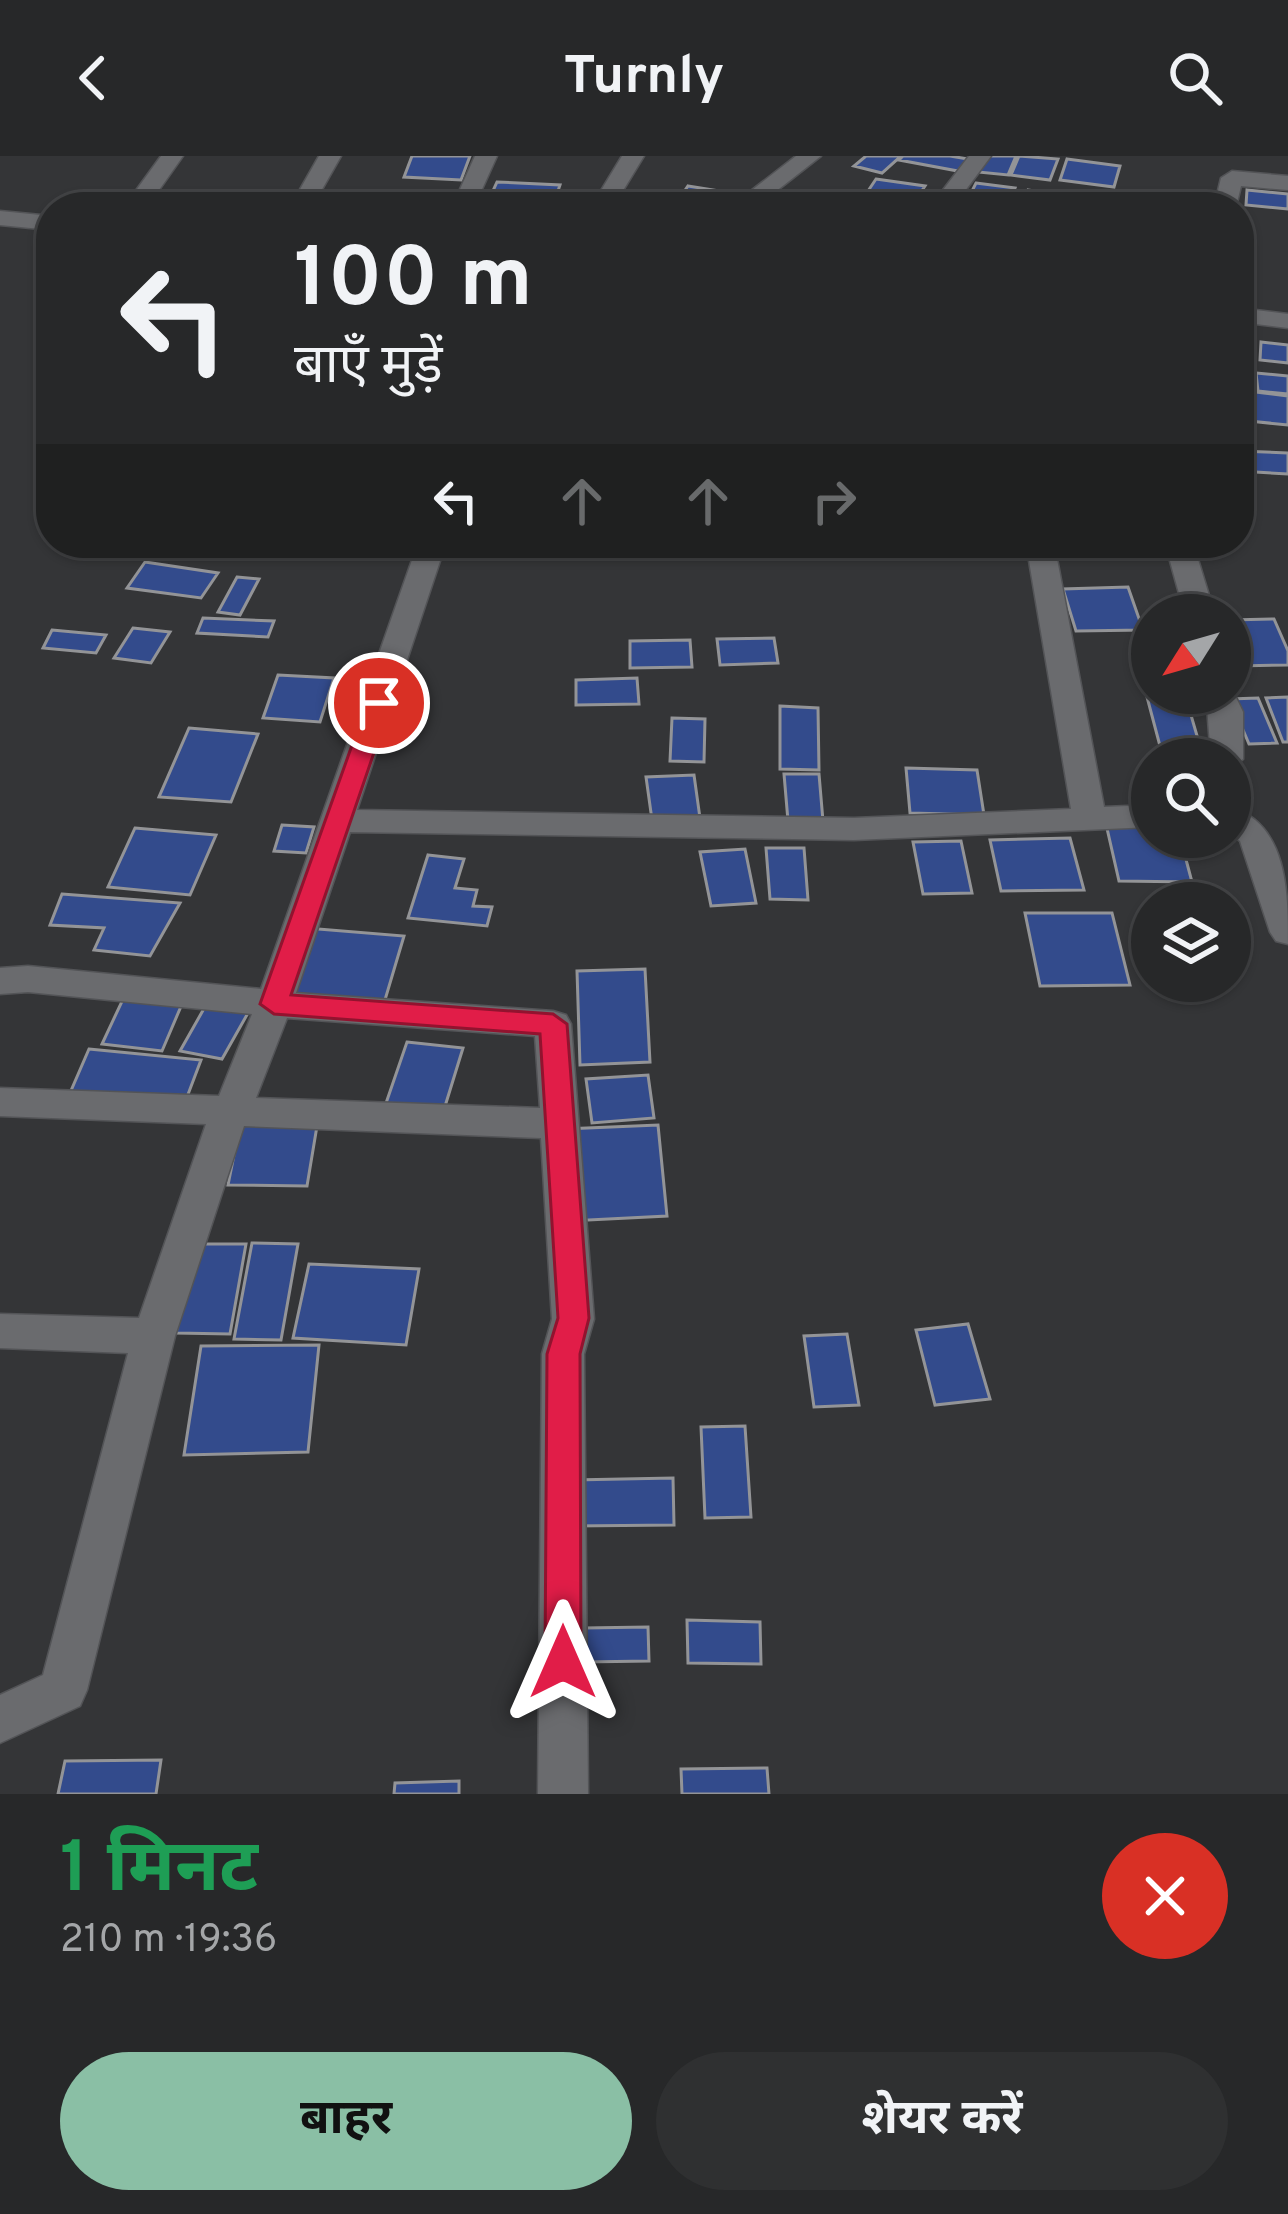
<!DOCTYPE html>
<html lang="hi">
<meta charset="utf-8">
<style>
:root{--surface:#272829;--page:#2f3031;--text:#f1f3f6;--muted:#a4a6a8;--line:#434446;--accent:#8abfa5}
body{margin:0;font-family:Overpass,"Noto Sans Devanagari",sans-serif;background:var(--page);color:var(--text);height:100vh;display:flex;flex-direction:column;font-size:45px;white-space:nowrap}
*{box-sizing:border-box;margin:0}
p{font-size:39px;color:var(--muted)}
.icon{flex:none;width:66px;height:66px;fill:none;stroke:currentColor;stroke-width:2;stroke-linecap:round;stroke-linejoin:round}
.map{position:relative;height:1638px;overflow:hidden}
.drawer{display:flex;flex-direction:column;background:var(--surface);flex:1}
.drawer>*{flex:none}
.hud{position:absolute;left:36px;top:36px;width:1218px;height:366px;border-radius:48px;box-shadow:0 3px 9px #0004,0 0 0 3px var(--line);background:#272829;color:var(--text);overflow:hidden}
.needle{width:78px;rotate:233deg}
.controls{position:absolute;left:1131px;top:438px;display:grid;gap:24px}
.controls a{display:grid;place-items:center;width:120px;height:120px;border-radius:50%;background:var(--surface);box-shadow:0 3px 9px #0004,0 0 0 3px var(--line);font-size:60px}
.pin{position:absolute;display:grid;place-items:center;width:102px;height:102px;color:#fff;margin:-51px;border:6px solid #fff;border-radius:50%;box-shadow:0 3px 12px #0007}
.me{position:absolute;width:132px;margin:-66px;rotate:0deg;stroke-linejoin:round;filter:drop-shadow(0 0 9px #0008)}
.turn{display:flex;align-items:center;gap:42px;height:252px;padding:0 60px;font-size:54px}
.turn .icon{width:156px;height:156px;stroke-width:2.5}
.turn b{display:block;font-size:84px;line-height:102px}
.lanes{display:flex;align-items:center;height:114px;padding:0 60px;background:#0003;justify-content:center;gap:60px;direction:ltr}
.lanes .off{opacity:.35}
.round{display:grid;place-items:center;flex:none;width:126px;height:126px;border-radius:63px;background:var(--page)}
.summary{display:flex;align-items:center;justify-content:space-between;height:204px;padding:0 60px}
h1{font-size:72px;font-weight:700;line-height:90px;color:#1e9e55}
.action{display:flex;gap:24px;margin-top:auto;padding:24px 60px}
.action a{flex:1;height:138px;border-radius:72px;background:var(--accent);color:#111;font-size:48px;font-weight:700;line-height:138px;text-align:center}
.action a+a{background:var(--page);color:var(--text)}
header{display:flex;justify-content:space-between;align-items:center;height:156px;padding:0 60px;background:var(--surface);font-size:54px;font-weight:700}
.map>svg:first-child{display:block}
.building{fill:#334b8c;stroke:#939497;stroke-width:3}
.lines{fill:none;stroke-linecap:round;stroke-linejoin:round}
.minor-casing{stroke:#535457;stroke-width:3}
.minor{fill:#6a6b6e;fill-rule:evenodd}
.route{fill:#e11d48;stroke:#92132f;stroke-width:3}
</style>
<header><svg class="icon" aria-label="back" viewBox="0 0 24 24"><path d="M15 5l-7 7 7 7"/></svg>Turnly<svg class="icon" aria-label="search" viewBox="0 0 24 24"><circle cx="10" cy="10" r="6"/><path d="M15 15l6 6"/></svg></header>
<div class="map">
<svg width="1288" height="1638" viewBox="0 0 1288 1638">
<rect width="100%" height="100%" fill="#343537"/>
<path class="building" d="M412 0H470L461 24 404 21Z
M866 0H901L882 17 854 10Z
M903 0H950L968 3 958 15 899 4Z
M984 0H1016L1008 19 978 16Z
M1019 0 1058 3 1050 24 1011 19Z
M1067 3 1120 10 1114 31 1060 24Z
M876 23 925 30 915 45 866 38Z
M497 26 560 29 556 41 492 37Z
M976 27 1015 32 1007 51 966 47Z
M688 30 745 39 736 51 679 43Z
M1028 34 1068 40 1062 51H1019Z
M1247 34 1288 38V53L1246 49Z
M173 36 210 37 203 51H165Z
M1261 186 1288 189V207L1260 204Z
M1256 217 1288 220V238L1258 235Z
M1239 234 1288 240V269L1239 264Z
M1239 295 1288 297V318L1239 315Z
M145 406 218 417 201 442 127 432Z
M237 421 259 423 240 459 218 456Z
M1128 431 1143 474 1076 475 1063 433Z
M203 462 274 465 268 481 197 477Z
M1274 463 1288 495V509L1236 510 1230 495V464Z
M133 472 170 476 151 507 114 502Z
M52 474 106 479 96 497 43 492Z
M774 482 778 507 720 509 717 483Z
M690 484 692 511 630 512V485Z
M278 519 334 522 320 566 263 562Z
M637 522 639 548 576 549V524Z
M1147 541 1186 542 1200 590H1160Z
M1288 541V586H1283L1266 542Z
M1258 542 1277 587 1249 588 1230 543Z
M780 550 818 552 819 614 780 613Z
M672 562 705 563 704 606 670 605Z
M189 572 258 578 231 646 159 641Z
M906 612 977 614 984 659 910 657Z
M784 618H819L823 665H788Z
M694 619 700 662 652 664 646 621Z
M1106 668 1152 669V681H1180L1192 726 1119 725Z
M282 669 314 671 306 697 274 695Z
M135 672 216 679 190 739 108 731Z
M1070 682 1084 734 1001 735 990 684Z
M961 685 972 737 923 738 913 686Z
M766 692H804L808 744 770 743Z
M745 693 756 747 711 750 700 696Z
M428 699 464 703 455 732 477 734 473 750 492 751 487 770 408 762Z
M62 738 180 747 150 800 94 794 104 772 50 769Z
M1025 757H1112L1130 829 1040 830Z
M306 772 404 780 382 854 281 844Z
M645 813 650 906 580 909 577 815Z
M124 841 182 848 162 895 102 888Z
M206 849 248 857 222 903 180 895Z
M407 886 463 892 442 960 384 953Z
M89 893 201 904 184 949 70 937Z
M648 919 654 962 592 967 586 923Z
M240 969 317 970 307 1030 228 1029Z
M658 969 667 1060 569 1065 564 973Z
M252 1087 298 1088 281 1184 234 1183Z
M195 1088H246L230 1178 176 1177Z
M309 1108 419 1113 406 1189 293 1182Z
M968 1168 990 1243 935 1249 916 1174Z
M847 1178 859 1249 814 1251 804 1180Z
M319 1189 308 1296 184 1299 201 1190Z
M745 1270 751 1361 705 1362 701 1271Z
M673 1322 674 1369 572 1370V1324Z
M687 1464 760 1466 761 1508 688 1507Z
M648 1471 649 1505 583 1506 584 1472Z
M161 1604 156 1638H58L65 1605Z
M767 1612 769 1638H682L681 1613Z
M459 1625V1638H394L395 1627Z"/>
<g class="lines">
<g class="minor-casing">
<path id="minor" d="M161 0H183L147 51H124Z
M319 0H341L312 51H290Z
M475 0H497L474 51H452Z
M622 0H644L613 51H591Z
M796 0H821L756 51H730Z
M969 0H991L953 51H930Z
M1232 15 1288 20V34L1241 30 1236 51H1214L1221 22Z
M0 55 51 60V74L0 69Z
M1239 152 1288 158V172L1239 166Z
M418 387H446L357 654 854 662 1071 653 1026 387H1054L1104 651 1152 649V671L854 684 350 676 296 837 553 855 566 859 571 868 594 1163 584 1198 588 1638H538L542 1198 552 1163 541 982 244 970 175 1180 87 1534 80 1550 0 1587V1539L43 1519 128 1197 0 1192V1158L139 1162 206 968 0 960V932L219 940 252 858 28 836 0 838V812L28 810 261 833ZM287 862 535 880 540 952 256 942Z
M1165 387H1193L1215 459H1185Z
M1230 529 1243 556V603L1230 612V603H1211L1206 537H1230Z
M1230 651C1288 668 1288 737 1288 788L1276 785 1270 776 1240 685 1230 678Z"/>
</g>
<use href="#minor" class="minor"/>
</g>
<path class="route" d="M379 539 391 547 291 839 553 858 567 868 589 1162 580 1198 581 1506 576 1518 563 1523 550 1518 545 1506 547 1198 558 1162 540 878 274 858 260 848 367 547Z"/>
</svg>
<div class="controls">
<a><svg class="needle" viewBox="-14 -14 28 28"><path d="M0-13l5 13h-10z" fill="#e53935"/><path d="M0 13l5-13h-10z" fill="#a4a6a8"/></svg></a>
<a><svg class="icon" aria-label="search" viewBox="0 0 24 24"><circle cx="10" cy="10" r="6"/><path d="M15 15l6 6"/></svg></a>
<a><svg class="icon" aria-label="layers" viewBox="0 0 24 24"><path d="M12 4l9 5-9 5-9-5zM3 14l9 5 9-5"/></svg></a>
</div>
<div class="pin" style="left:379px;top:547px;background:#d93025"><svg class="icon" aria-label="arrive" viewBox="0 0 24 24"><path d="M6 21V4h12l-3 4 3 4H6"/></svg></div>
<svg class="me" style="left:563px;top:1506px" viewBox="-20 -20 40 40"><path d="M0-17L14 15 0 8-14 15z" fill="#e11d48" stroke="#fff" stroke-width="4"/></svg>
<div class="hud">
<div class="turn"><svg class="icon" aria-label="left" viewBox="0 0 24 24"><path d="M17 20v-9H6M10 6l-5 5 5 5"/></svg><div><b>100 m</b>बाएँ मुड़ें</div></div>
<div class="lanes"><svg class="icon" aria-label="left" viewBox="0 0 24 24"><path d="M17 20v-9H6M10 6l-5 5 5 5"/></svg><svg class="icon off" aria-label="ahead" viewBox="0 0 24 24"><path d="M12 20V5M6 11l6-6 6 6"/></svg><svg class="icon off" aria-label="ahead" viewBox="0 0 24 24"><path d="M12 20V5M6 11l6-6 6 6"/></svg><svg class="icon off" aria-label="right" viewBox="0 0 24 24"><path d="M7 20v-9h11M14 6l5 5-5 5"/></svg></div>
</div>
</div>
<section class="drawer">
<div class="summary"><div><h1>1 मिनट</h1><p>210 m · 19:36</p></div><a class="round" style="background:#d93025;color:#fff"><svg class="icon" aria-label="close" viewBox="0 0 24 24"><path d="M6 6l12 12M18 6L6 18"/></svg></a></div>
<div class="action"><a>बाहर</a><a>शेयर करें</a></div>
</section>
